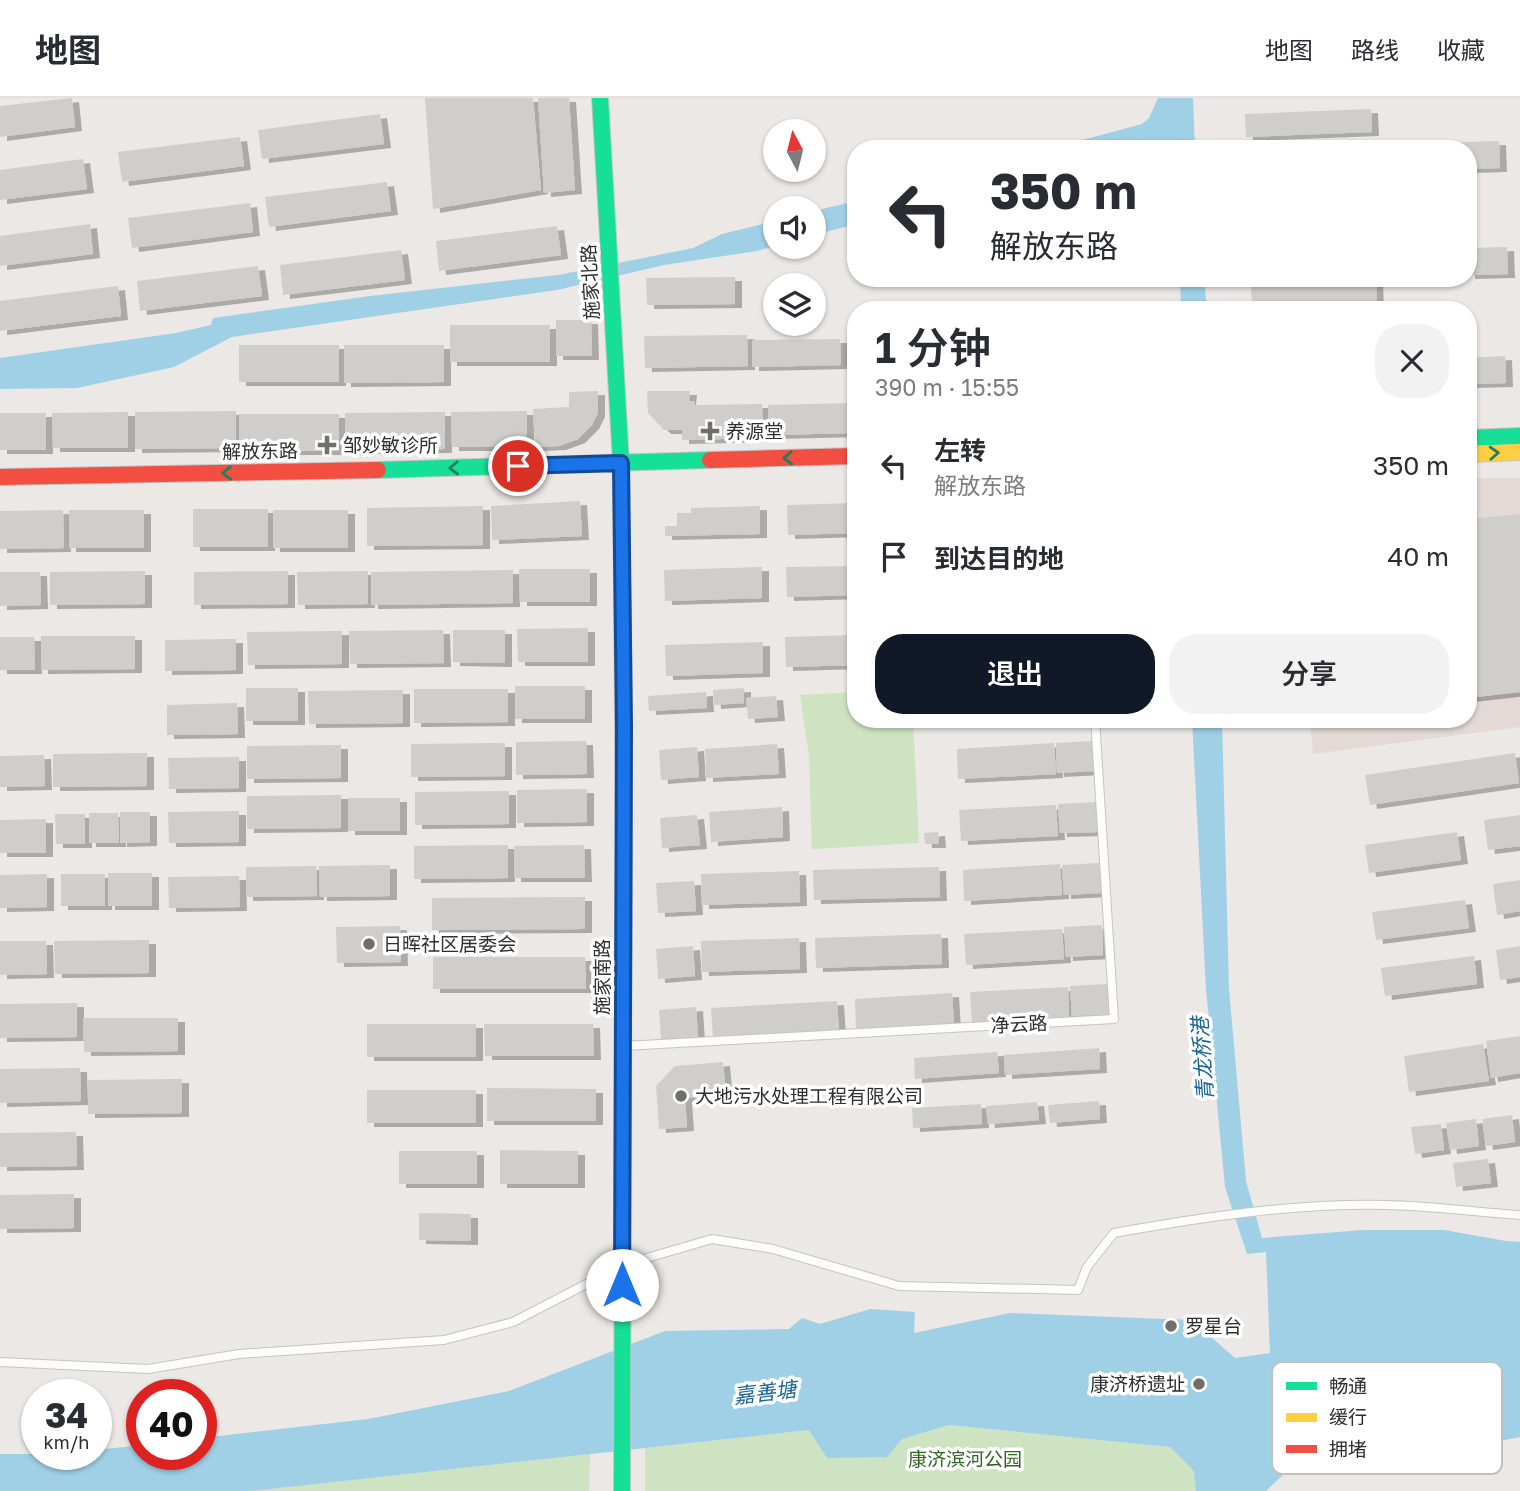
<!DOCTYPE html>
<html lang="zh">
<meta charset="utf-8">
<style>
:root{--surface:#fff;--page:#f2f2f3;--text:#2b2b33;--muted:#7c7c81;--line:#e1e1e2;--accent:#111827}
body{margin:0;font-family:"Golos Text","Noto Sans SC",sans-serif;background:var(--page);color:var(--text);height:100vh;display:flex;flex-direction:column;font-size:26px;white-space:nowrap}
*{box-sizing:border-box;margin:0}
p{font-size:23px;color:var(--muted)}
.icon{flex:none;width:38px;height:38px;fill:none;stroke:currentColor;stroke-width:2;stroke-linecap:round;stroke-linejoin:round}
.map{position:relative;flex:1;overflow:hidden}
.drawer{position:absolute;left:847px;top:203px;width:630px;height:427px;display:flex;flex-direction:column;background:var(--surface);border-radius:28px;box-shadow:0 2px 5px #0004}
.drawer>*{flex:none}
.banner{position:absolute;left:847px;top:42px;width:630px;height:147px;border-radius:28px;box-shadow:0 2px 5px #0004;background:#fff;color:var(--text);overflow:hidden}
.needle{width:46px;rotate:353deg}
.buttons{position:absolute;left:763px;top:21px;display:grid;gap:14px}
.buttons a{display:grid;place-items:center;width:63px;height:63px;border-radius:50%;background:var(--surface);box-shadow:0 2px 5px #0004;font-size:35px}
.speed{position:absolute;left:21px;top:1281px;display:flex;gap:14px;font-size:35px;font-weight:700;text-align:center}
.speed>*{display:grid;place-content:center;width:91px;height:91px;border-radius:50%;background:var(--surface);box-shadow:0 2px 5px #0004;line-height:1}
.speed small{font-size:18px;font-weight:400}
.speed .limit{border:10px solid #d22;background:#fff;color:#111}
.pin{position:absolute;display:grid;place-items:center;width:60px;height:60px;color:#fff;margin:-30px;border:4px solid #fff;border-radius:50%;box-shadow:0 2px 7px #0007}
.me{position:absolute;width:77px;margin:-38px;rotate:0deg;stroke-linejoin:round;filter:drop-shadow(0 0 5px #0008)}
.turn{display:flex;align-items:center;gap:24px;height:147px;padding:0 28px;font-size:32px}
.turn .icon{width:91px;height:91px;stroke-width:2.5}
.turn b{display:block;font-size:49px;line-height:60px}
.round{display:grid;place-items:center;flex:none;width:74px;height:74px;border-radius:28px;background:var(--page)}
.overview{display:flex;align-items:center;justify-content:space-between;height:119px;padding:0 28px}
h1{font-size:42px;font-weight:600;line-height:52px}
.button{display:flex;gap:14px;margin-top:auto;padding:14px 28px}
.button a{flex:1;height:80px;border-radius:28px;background:var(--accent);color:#fff;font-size:28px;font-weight:600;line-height:80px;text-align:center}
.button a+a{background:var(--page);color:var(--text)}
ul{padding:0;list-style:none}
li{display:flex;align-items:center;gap:21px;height:91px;padding:0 28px}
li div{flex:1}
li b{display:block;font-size:26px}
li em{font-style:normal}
header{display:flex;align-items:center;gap:42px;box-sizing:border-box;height:98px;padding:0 35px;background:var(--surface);border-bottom:2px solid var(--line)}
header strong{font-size:33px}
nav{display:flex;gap:38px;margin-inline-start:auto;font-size:24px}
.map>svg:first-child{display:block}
.medical{fill:#e3d9d7}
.green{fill:#cde3c1}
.water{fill:#9fd0e6}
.building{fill:#d0cecb;filter:url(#shadow)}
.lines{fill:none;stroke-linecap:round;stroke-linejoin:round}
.lane-casing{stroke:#c6c4c4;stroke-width:10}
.fast-casing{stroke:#c6c4c4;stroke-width:18}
.slow-casing{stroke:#c6c4c4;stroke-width:18}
.jam-casing{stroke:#c6c4c4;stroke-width:18}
.lane{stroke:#fcfcfb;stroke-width:8}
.fast{stroke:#16e098;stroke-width:16}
.slow{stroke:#ffcf43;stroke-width:16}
.jam{stroke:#f24e42;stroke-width:16}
.oneway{stroke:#237e5e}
.route-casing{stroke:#114b97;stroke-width:18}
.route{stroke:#1a73e8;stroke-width:12}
.poi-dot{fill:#706f6e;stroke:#fff;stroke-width:2.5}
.labels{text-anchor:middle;stroke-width:7;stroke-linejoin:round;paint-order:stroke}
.street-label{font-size:19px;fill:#2e2e2e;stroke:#fff}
.poi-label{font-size:19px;fill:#2e2e2e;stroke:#fff;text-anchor:start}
.park-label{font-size:19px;fill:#2d6722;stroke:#fff}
.water-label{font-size:21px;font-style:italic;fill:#196596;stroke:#fff}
.key{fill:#fff;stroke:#c0c0c0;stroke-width:2}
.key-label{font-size:19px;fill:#2e2e2e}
</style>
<header>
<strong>地图</strong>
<nav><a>地图</a><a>路线</a><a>收藏</a></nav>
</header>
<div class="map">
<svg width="1520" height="1393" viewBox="0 0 1520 1393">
<defs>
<filter id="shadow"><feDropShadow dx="7" dy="4" stdDeviation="0" flood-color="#0004"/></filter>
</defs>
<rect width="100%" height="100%" fill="#ebe8e5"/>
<path class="medical" d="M1468 380H1520V629L1313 656 1310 621H1468Z"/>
<path class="green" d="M856 594V621H913L919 745 812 751 809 658 800 597Z
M949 1327 1170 1349 1195 1373 1196 1393H645V1350L809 1332 901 1341Z
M590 1356 589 1393H251Z"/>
<path class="water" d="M1158 0H1193L1195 51H1049L1142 26 1149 20Z
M856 103V126L814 137V113Z
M775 123V148L757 153 664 167 557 192 232 239 174 269 77 290 0 291V260L176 235 211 227 213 220 370 198 558 177 693 150 722 136Z
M1180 180H1204L1207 212H1181Z
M1192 621H1222L1229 891 1246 1083 1262 1140 1363 1132H1444L1506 1143 1520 1144V1339L1410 1361 1297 1364 1266 1393H1196L1194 1373 1170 1349 949 1327 902 1341 887 1359 827 1360 809 1332 251 1393H0V1356H96V1352L142 1347V1356H201V1340L368 1321 509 1293 665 1233 789 1231 802 1220 820 1226 870 1211 915 1214 914 1235 1010 1215 1192 1222 1235 1260 1270 1255 1266 1154 1247 1156 1225 1089 1206 891Z"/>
<path class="building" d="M72 0 75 29 0 39V8Z
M425 0H533L541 92 433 111Z
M538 0H569L575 92 544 95Z
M1371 11 1372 34 1246 39 1245 16Z
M380 16 384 46 262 61 258 32Z
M240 39 244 68 122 84 118 54Z
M1499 43 1500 70 1468 71V51H1400V46Z
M83 61 87 91 0 102V72Z
M387 84 391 113 269 129 265 99Z
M250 105 253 134 132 150 128 120Z
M90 126 93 156 0 168V138Z
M557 128 561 157 439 173 436 143Z
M1507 149 1508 176 1468 177V150Z
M401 152 405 182 283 197 280 167Z
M258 168 262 198 140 213 137 183Z
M735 179V206L647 207 646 180Z
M1376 183 1377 205 1252 210 1251 188Z
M118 188 121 218 0 233V203Z
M556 222H591L592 258H556Z
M450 227H550V264H450Z
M747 237 748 268 645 270 644 238Z
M840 241 841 267 752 269V242Z
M239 247H339V284H239Z
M344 247H444V284L344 285Z
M1505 258 1506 285 1468 286V260Z
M598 293V315L592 327 578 341 559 348 535 349 533 311 569 309V294Z
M647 293H690L689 303H694L695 307 762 306 763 340 682 342V332H664L648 315Z
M856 305V335L769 337 768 307Z
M236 313V350L135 351V314Z
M527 313V349H452L451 314Z
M128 314V350H53L52 315Z
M445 314V351L345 352V315Z
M0 315H46V352H0Z
M239 316H339V353H239Z
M580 403 582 438 492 442 491 408Z
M856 405V435L788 437 787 407Z
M483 408V447L367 448V410Z
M760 408V436L665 438V428H677V415H691V410Z
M193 411H268V449H193Z
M63 412 64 450 0 451V413Z
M69 412H144V450H69Z
M273 412H348V450H273Z
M1520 416V594L1468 600V421Z
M856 468V497L787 499 786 469Z
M762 469V500L665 503 664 472Z
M519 471H590V504H520Z
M513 472V505L371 507V474Z
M145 473V506L50 507V474Z
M288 473V506L194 507V474Z
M368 473V506L298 507 297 474Z
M0 474H40L41 507 0 508Z
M588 530V564H518L517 531Z
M443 532 444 565 350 566 349 533Z
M453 532H505V565L453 564Z
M342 533V566L248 567 247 534Z
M856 537V567L786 569 785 539Z
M41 538H135V571L41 572Z
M0 539H34L35 572H0Z
M236 541V572L165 573V542Z
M763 544V575L666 578 665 547Z
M515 588H585V621H515Z
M246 590H298V623H246Z
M744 590V605L714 607 713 592Z
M414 591H508V624L414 625Z
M403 592V625L309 626 308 593Z
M706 594 707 610 649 613 648 598Z
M776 598 778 619 748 621 746 600Z
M237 605 238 636 167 637V607Z
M586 643 587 676 516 677V644Z
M1094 643 1095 673 1057 675 1056 645Z
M505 645V678L411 679V646Z
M1054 645 1056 676 958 681 957 651Z
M777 646 779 676 706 680 705 651Z
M341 647V680L247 681V648Z
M697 649 699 679 661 682 659 652Z
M147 655V688L53 689V656Z
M1515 655 1519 685 1370 707 1365 677Z
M44 657 45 688 0 689V658Z
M239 659V690L169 691 168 660Z
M587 691V724L517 725V692Z
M509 693V726L415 727V694Z
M341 697V730L247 731V698Z
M348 700H400V733H348Z
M1096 704 1097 734 1060 735 1058 706Z
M1056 707 1058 738 961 743 959 712Z
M782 709 783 739 711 744 709 714Z
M239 713V744L169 745 168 714Z
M120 714H150V744L120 745Z
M89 715H118L119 745H89Z
M55 716H85V746H56Z
M697 717 700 747 662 750 660 720Z
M1520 717V748L1488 752 1484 722Z
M46 721V755H0V722Z
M938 734 939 746H925L924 735Z
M1457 734 1461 762 1369 775 1365 747Z
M508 747V780L414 781V748Z
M584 747 585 780H514V748Z
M1100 765 1101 795 1064 797 1062 767Z
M1060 766 1062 797 964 803 963 772Z
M390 767V798L320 799 319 768Z
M316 768 317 798 246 799V769Z
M939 769 940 799 814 802 813 772Z
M799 773 800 804 702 807 701 776Z
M108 775H152V808H108Z
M47 776V809L0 810V777Z
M61 776H105V808H61Z
M239 778 240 809 169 810 168 779Z
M1520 782V813L1497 817 1493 786Z
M694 783 696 813 658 815 656 785Z
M585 799V831L432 832V800Z
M1465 802 1469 830 1376 842 1372 814Z
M1102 827 1103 857 1066 859 1064 829Z
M400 828 401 864 337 865 336 829Z
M1062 831 1064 861 966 867 964 836Z
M941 836 942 866 816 870 815 840Z
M799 840 800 871 702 874 701 843Z
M149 842V875L55 876 54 843Z
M0 843H46L47 876 0 877Z
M693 848 695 878 658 881 656 851Z
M1520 848V879L1500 882 1496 852Z
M1474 858 1477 886 1385 898 1381 870Z
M433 859H585L586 891H433Z
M1108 886 1110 916 1072 918 1070 888Z
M1068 889 1069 920 972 925 970 894Z
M952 895 954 926 856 932 855 901Z
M837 903 839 933 713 940 711 910Z
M77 905V939L0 940V906Z
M696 909 698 939 661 942 659 912Z
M83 920H178V953L84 954Z
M367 926H476V959H367Z
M484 926H593L594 958H485Z
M1520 938V975L1491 980 1486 943Z
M1483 946 1489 983 1409 994 1404 958Z
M1099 950 1100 971 1005 977 1004 957Z
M997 954 999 975 915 981 914 960Z
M723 964 726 997 685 1000 687 1029 659 1031 656 988 675 968Z
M80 970 81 1003 0 1005V971Z
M182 981V1015L88 1016V982Z
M487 990 596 991V1023H487Z
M367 992H476V1025H367Z
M1099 1003 1100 1021 1050 1025 1048 1007Z
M1037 1004 1039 1022 988 1026 986 1008Z
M981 1006 982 1026 913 1030 912 1010Z
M1512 1017 1515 1044 1486 1048 1482 1021Z
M1476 1021 1479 1048 1450 1052 1446 1025Z
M1441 1026 1444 1052 1415 1056 1411 1029Z
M76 1034 77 1068 0 1069V1035Z
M500 1052 578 1053V1086H500Z
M399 1053H477V1086H399Z
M1488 1061 1491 1085 1456 1089 1453 1065Z
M74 1096V1130L0 1131V1097Z
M419 1115 471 1116V1143L419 1142Z"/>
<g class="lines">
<g class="lane-casing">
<path id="lane" d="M624 948 1114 921 1095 621
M0 1264 148 1271 239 1256 444 1242 513 1224 623 1167 712 1141 773 1151 899 1188 1078 1192 1087 1169 1114 1135C1203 1119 1295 1105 1386 1107 1431 1108 1476 1114 1520 1117"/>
</g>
<g class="fast-casing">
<path id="fast" d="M600 0 621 365 622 482
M1468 340 1520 338
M378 372 710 362
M622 1393 623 979"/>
</g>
<g class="slow-casing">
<path id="slow" d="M1468 356 1520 354
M622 482 624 756"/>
</g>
<g class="jam-casing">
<path id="jam" d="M710 362 856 358
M0 379 378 372
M623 979 624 756"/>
</g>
<use href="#lane" class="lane"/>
<use href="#fast" class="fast"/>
<use href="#slow" class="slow"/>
<use href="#jam" class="jam"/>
</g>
<defs><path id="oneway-chevron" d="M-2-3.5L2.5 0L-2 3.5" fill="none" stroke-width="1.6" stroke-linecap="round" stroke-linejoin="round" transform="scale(1.75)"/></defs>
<g class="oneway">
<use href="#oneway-chevron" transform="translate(1494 355) rotate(-3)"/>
<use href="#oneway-chevron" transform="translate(788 360) rotate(178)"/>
<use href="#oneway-chevron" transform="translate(454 370) rotate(178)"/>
<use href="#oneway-chevron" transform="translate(227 375) rotate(179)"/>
</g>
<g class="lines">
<g class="route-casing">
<path id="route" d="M518 368 621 365 624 629 622 1187"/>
</g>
<use href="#route" class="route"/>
</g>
<g class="poi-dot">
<path d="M706.5 322.5h7v7h7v7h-7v7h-7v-7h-7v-7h7z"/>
<path d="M323.5 336.5h7v7h7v7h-7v7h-7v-7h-7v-7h7z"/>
<circle cx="369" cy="846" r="7"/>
<circle cx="681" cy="998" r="7"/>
<circle cx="1171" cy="1228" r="7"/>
<circle cx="1199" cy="1286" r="7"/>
</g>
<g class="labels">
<g class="street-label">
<text transform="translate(590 184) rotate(-93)" y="7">施家北路</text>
<text transform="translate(260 353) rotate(-1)" y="7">解放东路</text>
<text transform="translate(602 879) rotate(-90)" y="7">施家南路</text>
<text transform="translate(1019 926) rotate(-3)" y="7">净云路</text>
</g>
<g class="poi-label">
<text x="726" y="340">养源堂</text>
<text x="343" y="354">邹妙敏诊所</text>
<text x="383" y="853">日晖社区居委会</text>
<text x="695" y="1005">大地污水处理工程有限公司</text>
<text x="1185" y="1235">罗星台</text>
<text x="1185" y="1293" text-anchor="end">康济桥遗址</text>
</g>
<g class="park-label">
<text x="965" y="1368">康济滨河公园</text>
</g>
<g class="water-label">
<text transform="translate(1203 961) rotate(-94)" y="7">青龙桥港</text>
<text transform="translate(765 1295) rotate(-7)" y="7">嘉善塘</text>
</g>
</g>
<rect x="1272" y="1264" width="230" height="112" rx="10" class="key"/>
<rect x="1286" y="1284" width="31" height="8" fill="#16e098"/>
<rect x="1286" y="1315" width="31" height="9" fill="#ffcf43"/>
<rect x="1286" y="1347" width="31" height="8" fill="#f24e42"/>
<g class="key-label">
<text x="1329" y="1295">畅通</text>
<text x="1329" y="1326">缓行</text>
<text x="1329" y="1358">拥堵</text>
</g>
</svg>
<div class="buttons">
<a><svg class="needle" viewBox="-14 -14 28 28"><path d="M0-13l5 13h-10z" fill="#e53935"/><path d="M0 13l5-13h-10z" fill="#7c7c81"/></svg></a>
<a><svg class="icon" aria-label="sound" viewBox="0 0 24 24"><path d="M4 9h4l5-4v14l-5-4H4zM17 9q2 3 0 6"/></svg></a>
<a><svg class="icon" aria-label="layers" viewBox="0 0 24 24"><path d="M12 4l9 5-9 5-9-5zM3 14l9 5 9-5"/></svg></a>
</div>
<div class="speed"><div>34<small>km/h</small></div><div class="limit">40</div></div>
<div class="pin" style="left:518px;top:368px;background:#d93025"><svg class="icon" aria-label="arrive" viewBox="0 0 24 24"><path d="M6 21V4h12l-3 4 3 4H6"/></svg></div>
<svg class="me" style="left:622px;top:1187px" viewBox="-20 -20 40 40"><circle r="19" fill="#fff"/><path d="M0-13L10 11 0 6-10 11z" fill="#1a73e8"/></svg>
<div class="banner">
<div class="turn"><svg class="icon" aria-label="left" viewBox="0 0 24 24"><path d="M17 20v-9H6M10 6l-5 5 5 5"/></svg><div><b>350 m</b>解放东路</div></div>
</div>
<section class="drawer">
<div class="overview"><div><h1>1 分钟</h1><p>390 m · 15:55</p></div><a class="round"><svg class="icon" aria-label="close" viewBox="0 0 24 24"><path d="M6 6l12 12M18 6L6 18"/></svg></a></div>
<ul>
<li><svg class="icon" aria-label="left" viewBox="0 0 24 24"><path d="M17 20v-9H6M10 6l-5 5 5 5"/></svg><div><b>左转</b><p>解放东路</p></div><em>350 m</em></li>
<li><svg class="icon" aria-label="arrive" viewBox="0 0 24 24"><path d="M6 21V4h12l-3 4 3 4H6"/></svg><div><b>到达目的地</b></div><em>40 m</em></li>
</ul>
<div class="button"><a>退出</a><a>分享</a></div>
</section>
</div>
